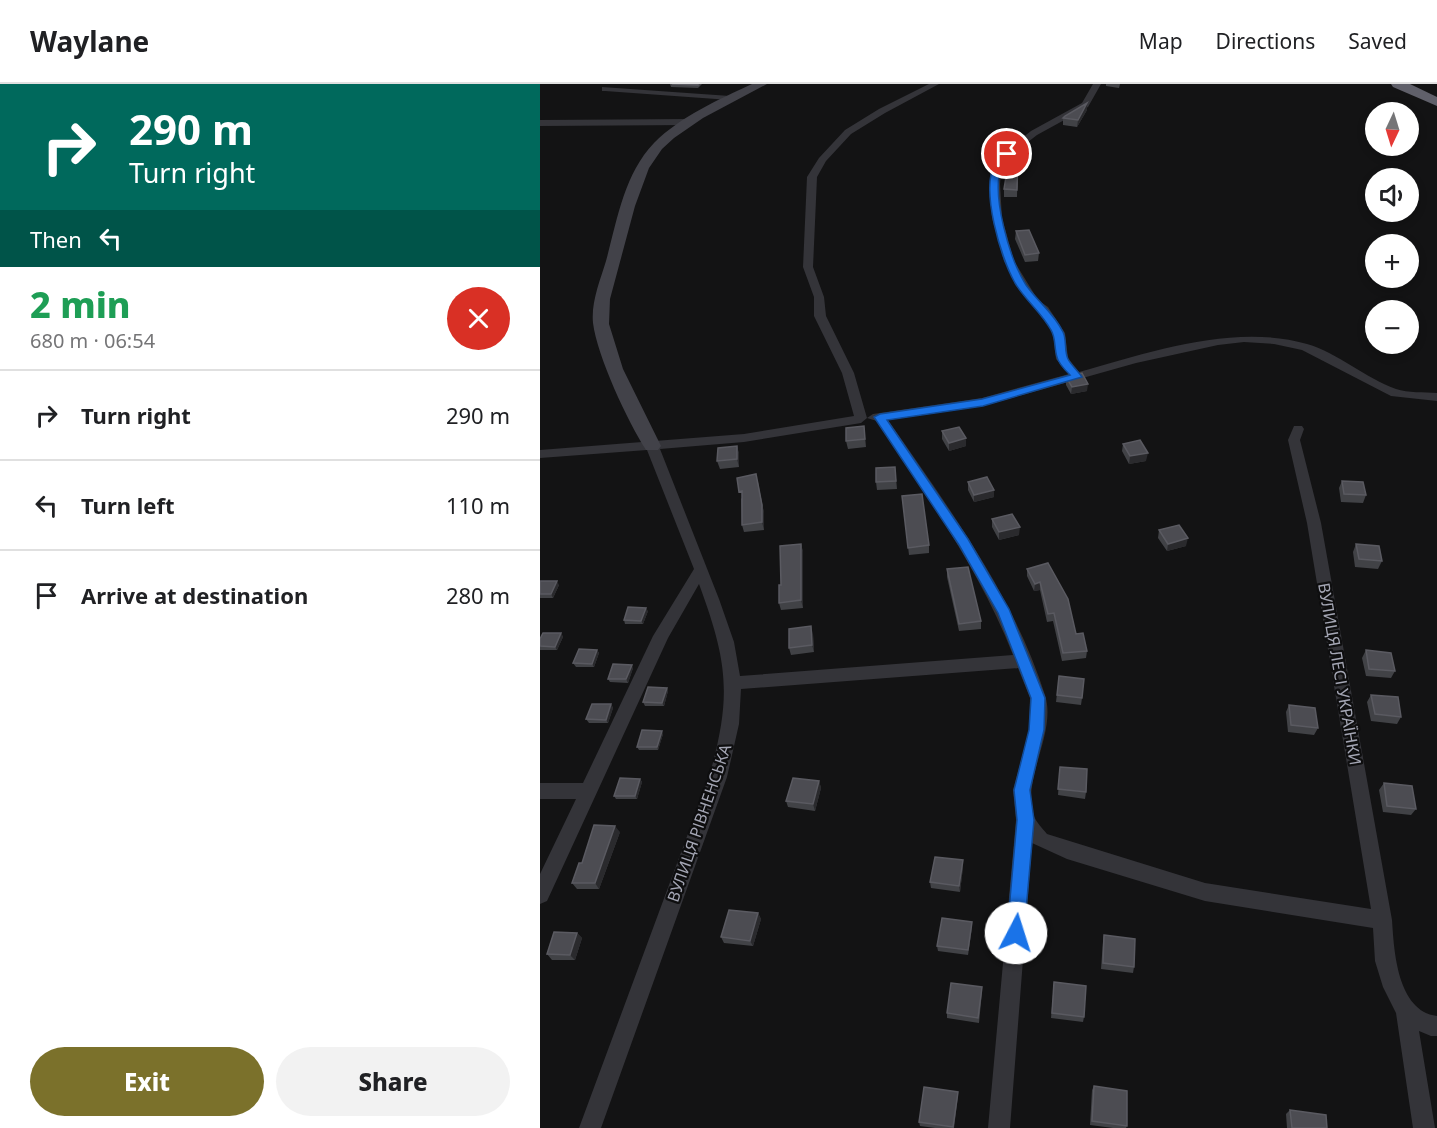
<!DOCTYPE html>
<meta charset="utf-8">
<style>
:root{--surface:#fff;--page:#f2f2f2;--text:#202124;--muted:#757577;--line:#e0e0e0;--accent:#7b712b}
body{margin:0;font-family:"Noto Sans",sans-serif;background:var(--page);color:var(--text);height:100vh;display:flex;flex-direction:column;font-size:22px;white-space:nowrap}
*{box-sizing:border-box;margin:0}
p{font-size:20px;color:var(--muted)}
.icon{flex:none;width:33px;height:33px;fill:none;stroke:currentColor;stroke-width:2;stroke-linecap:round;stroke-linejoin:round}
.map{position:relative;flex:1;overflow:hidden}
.panel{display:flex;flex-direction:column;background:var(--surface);width:540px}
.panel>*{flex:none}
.banner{background:#00695c;color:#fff;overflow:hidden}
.needle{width:39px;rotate:184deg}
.buttons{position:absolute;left:825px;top:18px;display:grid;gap:12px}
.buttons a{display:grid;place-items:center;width:54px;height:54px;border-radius:50%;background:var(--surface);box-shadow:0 3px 9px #0003;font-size:30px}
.pin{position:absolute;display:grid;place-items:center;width:51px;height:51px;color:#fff;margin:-26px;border:3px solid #fff;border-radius:50%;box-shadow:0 2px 6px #0007}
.me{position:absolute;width:66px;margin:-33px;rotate:5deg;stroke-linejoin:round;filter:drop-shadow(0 0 4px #0008)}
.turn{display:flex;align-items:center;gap:21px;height:126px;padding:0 30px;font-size:27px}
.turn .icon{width:78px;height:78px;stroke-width:2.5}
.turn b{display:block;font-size:42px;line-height:51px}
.then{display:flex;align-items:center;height:57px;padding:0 30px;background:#0003;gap:12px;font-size:22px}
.round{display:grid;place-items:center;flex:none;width:63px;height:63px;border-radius:32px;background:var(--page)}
.head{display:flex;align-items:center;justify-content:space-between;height:102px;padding:0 30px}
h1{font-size:36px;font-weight:800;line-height:45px;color:#1e9e55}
.cta{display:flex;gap:12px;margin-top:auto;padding:12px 30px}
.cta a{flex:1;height:69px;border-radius:36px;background:var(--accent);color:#fff;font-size:24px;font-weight:800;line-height:69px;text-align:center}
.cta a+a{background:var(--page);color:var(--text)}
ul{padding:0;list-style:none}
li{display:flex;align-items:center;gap:18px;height:90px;padding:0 30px;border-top:2px solid var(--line)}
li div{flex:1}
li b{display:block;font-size:22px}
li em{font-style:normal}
header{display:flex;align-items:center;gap:36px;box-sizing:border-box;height:84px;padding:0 30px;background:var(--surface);border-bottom:2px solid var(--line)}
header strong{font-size:28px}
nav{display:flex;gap:33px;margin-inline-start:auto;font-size:21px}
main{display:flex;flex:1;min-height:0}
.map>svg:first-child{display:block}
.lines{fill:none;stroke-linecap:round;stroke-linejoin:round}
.street{fill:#343439;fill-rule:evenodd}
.secondary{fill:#424249;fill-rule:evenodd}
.highway{fill:#60606a;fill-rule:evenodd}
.wall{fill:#414246}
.shaded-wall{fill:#2a2a2d}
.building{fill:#4c4c52;stroke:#5a5a61;stroke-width:1.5}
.route{fill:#1a73e8;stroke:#114b97;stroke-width:1.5}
.labels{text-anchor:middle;stroke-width:4.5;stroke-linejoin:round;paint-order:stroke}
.street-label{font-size:16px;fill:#a4a6b4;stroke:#0e0e0f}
</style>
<header>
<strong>Waylane</strong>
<nav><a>Map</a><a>Directions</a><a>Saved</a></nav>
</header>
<main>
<section class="panel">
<div class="banner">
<div class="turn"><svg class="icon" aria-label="right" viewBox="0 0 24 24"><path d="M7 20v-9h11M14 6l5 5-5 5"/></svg><div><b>290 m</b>Turn right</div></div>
<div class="then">Then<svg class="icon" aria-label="left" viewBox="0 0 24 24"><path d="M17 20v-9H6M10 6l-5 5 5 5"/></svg></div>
</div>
<div class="head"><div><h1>2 min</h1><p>680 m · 06:54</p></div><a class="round" style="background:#d93025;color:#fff"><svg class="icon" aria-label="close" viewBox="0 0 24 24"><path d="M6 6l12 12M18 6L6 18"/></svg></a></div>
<ul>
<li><svg class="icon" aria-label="right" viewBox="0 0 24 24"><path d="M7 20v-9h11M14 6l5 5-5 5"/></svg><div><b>Turn right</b></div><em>290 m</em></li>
<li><svg class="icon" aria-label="left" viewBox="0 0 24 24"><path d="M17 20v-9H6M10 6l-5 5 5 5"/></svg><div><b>Turn left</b></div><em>110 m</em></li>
<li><svg class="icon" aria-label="arrive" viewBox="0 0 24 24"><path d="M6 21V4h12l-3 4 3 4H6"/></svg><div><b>Arrive at destination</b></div><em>280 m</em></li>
</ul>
<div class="cta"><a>Exit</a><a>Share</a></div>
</section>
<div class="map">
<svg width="897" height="1044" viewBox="0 0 897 1044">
<rect width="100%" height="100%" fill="#131314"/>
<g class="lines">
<path class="street" d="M389 0H399L345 29 311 50 286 77 277 93 273 183 284 213 286 232 314 289 327 334 333 330 442 314 529 290 516 275 513 249 500 227 489 218 464 177 452 134 450 100 454 80 464 68 491 47 542 19 553 0H561L548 23 497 51 470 72 462 81 460 100 462 134 474 177 498 216 508 223 525 249 528 274 539 288C610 268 694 239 767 260 798 269 825 294 856 305 868 309 884 308 897 309V317L851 312 762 266 734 260 704 258 678 261 596 279 443 322 348 336C408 423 473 510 505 611 517 649 481 695 494 732 496 738 503 745 507 750L665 799 831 825 767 439 748 356 754 342H762L764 345 760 356 781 439 852 836C854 866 857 927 897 932V952H891L879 947 895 1044H873L856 929 843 903 835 877 833 844 665 817 527 775 492 759 470 1044H448L476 736 473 706 489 647 490 614 478 584 201 605 199 640 187 693 61 1044H39L169 693C192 612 188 579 159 500L128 554 7 817 0 820V790L36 715H0V699H43L113 552 154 485 107 366 0 374V366L204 350 314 332 302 289 274 232V213L263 183 267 93 279 74 305 46 339 25ZM327 334 337 337C387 413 440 486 473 571L200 592 194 558 179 515 120 365 204 358 321 339Z
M62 3 190 12 194 14 190 16 65 7H62Z
M0 36 150 35 154 38 150 41 0 42Z"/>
<path class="secondary" d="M212 0H227L163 34 134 54 122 65 109 84 95 122 70 215 69 240 83 285 121 362 118 366H106C88 338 57 272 53 239 51 218 60 197 66 177 77 137 84 90 114 59 141 32 178 16 212 0Z"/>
<path class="highway" d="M851 0H870L897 13V22L853 3Z"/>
</g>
<path class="wall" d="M130 0H162L158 4 131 3Z
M566 0H580L579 4 566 2Z
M547 26 537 43 523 41V34Z
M478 69 477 113H464V105Z
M476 147 499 169 498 177 485 178 475 155Z
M526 293 547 307 531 310 526 301Z
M324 342 326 363 308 365 306 357Z
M402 347 426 354V362L409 367 402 355Z
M583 360 606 377 589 380 582 367Z
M197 362 199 370V383L180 385 177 377Z
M355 383 357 405 337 406 336 398Z
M802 397 826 411 823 419 801 418 799 404Z
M218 398 224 429V446L204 448 202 441 201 415Z
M428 398 454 406V413L434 418 428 406Z
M362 412 389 461V469L369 471Z
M452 435 479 451 459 456 452 443Z
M619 446 646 462 627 467 618 454Z
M261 460 263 468V524L241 526 239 519 241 501Z
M816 460 842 477 838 485 815 483 813 468Z
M508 479 536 550 547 567 546 574 522 577 513 537 507 538 500 506 494 507 487 492V485Z
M407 485 441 537V545L419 547 407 493Z
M0 497 19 501 13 514H0Z
M108 527 103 540H85L84 536Z
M21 549 23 553 17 566H0V555Z
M273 550 274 568 251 571 249 564Z
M57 566 59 569 54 583H36L33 579Z
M826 566 855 587 851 594 826 592 822 574Z
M93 584 88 599 70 598 68 595Z
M519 592 542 614 541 621 516 618Z
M127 604 128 607 124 622H105L103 618Z
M831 611 861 633 857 640 831 637 827 618Z
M71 620 73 624 68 639H49L46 635Z
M749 621 778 644 774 651 748 648 746 628Z
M123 650 118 666H99L97 663Z
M520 683 546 708 545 715 518 711Z
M100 695 102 698 97 715H76L74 712Z
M279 697 281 704 275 727 248 723 246 717Z
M844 699 876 725 871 731 843 728 839 706Z
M80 748 59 805H37L32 799Z
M423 783 420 808 391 804 390 798Z
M218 829 221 835 213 862 184 859 181 853Z
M432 843 428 871 398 867 397 862Z
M37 849 42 854 35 876H12L7 870Z
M564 851 594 883 593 889 561 885 563 857Z
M514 898 544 933 543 938 511 934Z
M442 908 439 939 407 934V929Z
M554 1002 587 1042 586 1044H573L550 1041 552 1006Z
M418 1008V1012L414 1044H395L380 1042 379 1038Z
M750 1026 787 1044H747L746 1030Z"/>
<path class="shaded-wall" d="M547 19V26L537 43 538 36Z
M548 300 547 307 531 310 532 303Z
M426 354V362L409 367V359Z
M197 362 199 370V383L197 375Z
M608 369 606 377 589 380 590 372Z
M216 390 224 429V446L222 438Z
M454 406V413L434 418V411Z
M480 443 479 451 459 456V448Z
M648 454 646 462 627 467 628 460Z
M261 460 263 468V524L261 516Z
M17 497 19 501 13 514 11 510Z
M500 498V506L494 507 495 500Z
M106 524 108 527 103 540 101 537Z
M271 542 273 550 274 568 272 561Z
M21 549 23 553 17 566 15 563Z
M57 566 59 569 54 583 52 580Z
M92 581 93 584 88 599 86 595Z
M127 604 128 607 124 622 122 619Z
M71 620 73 624 68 639 66 636Z
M122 647 123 650 118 666 117 663Z
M100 695 102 698 97 715 95 712Z
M279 697 281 704 275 727 273 720Z
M75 742 80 748 59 805 55 799Z
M423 776V783L420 808 419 802Z
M218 829 221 835 213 862 210 857Z
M432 838V843L428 871V866Z
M37 849 42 854 35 876 30 871Z"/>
<path class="building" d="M132 0H158V1Z
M547 19 538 36 523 34 525 32Z
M470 68 478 69 477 106 464 105Z
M489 146 499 169 485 171 476 147Z
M542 289 548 300 532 303 526 293Z
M324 342 325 355 306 357V344Z
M419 343 426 354 409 359 402 347Z
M600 356 608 369 590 372 583 360Z
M197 362V375L177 377 178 364Z
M355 383 356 397 336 398V384Z
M216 390 222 421V438L202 441V407L199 408 197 394Z
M447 393 454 406 434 411 428 398Z
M802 397 823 398 826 411 804 410Z
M382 410 389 461 368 464 362 412Z
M472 430 480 443 459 448 452 435Z
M639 441 648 454 628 460 619 446Z
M261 460V516L239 519V501H241L240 462Z
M816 460 839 462 842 477 819 475Z
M508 479 528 515 536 550 543 549 547 567 523 569 514 529 508 530 500 498 495 500 487 485Z
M428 483 441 537 419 540 407 485Z
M0 497H17L11 510H0Z
M88 523 106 524 101 537 84 536Z
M271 542 272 561 249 564V545Z
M3 549H21L15 563 0 562V555Z
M39 565 57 566 52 580 33 579Z
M826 566 851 569 855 587 829 585Z
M73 580 92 581 86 595H68Z
M519 592 544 595 542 614 517 611Z
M108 603 127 604 122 619 103 618Z
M831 611 858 613 861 633 835 630Z
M52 620H71L66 636 46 635Z
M749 621 775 624 778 644 751 641Z
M102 646 122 647 117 663H97Z
M520 683 547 685 546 708 518 705Z
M80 694 100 695 95 712H74Z
M253 694 279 697 273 720 246 717Z
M844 699 872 702 876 725 847 722Z
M54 741 75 742 55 799H32L39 779H42Z
M395 773 423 776 419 802 390 798Z
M189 826 218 829 210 857 181 853Z
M402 834 432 838 428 866 397 862Z
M14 848 37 849 30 871 7 870Z
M564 851 595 855 594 883 563 879Z
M514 898 546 902 544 933 512 929Z
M411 899 442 903 438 934 407 929Z
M554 1002 587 1007V1042L552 1037Z
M384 1003 418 1008 413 1043 379 1038Z
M750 1026 786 1031 787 1044H752Z"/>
<path class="route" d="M464 68 471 70C468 73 464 77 462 81 450 109 470 176 486 201 498 218 514 229 523 248 527 256 524 267 528 275 531 281 538 287 542 293L443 322 347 336 428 455 469 525 505 614 504 646 490 706 494 736 484 849 482 855 476 857 469 855 467 849 477 736 474 706 489 646 491 614 458 529 419 461 334 333 340 330 442 315 530 291C525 286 518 279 517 273 514 264 516 254 511 246 501 228 486 217 475 199 461 174 440 106 455 79 457 75 461 72 464 68Z"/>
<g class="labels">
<g class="street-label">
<text transform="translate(800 590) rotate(80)" y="6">ВУЛИЦЯ ЛЕСІ УКРАЇНКИ</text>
<text transform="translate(159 739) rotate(-71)" y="6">ВУЛИЦЯ РІВНЕНСЬКА</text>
</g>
</g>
</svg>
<div class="buttons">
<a><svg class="needle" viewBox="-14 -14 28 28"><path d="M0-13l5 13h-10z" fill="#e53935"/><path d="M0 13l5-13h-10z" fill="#757577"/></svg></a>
<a><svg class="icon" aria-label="sound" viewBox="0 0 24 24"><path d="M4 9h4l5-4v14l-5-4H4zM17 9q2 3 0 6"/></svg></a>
<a>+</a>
<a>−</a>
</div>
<div class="pin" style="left:467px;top:70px;background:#d93025"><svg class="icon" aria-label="arrive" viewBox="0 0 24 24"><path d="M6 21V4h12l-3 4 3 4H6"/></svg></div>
<svg class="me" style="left:476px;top:849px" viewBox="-20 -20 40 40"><circle r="19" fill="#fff"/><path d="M0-13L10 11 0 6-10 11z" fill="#1a73e8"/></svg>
</div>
</main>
